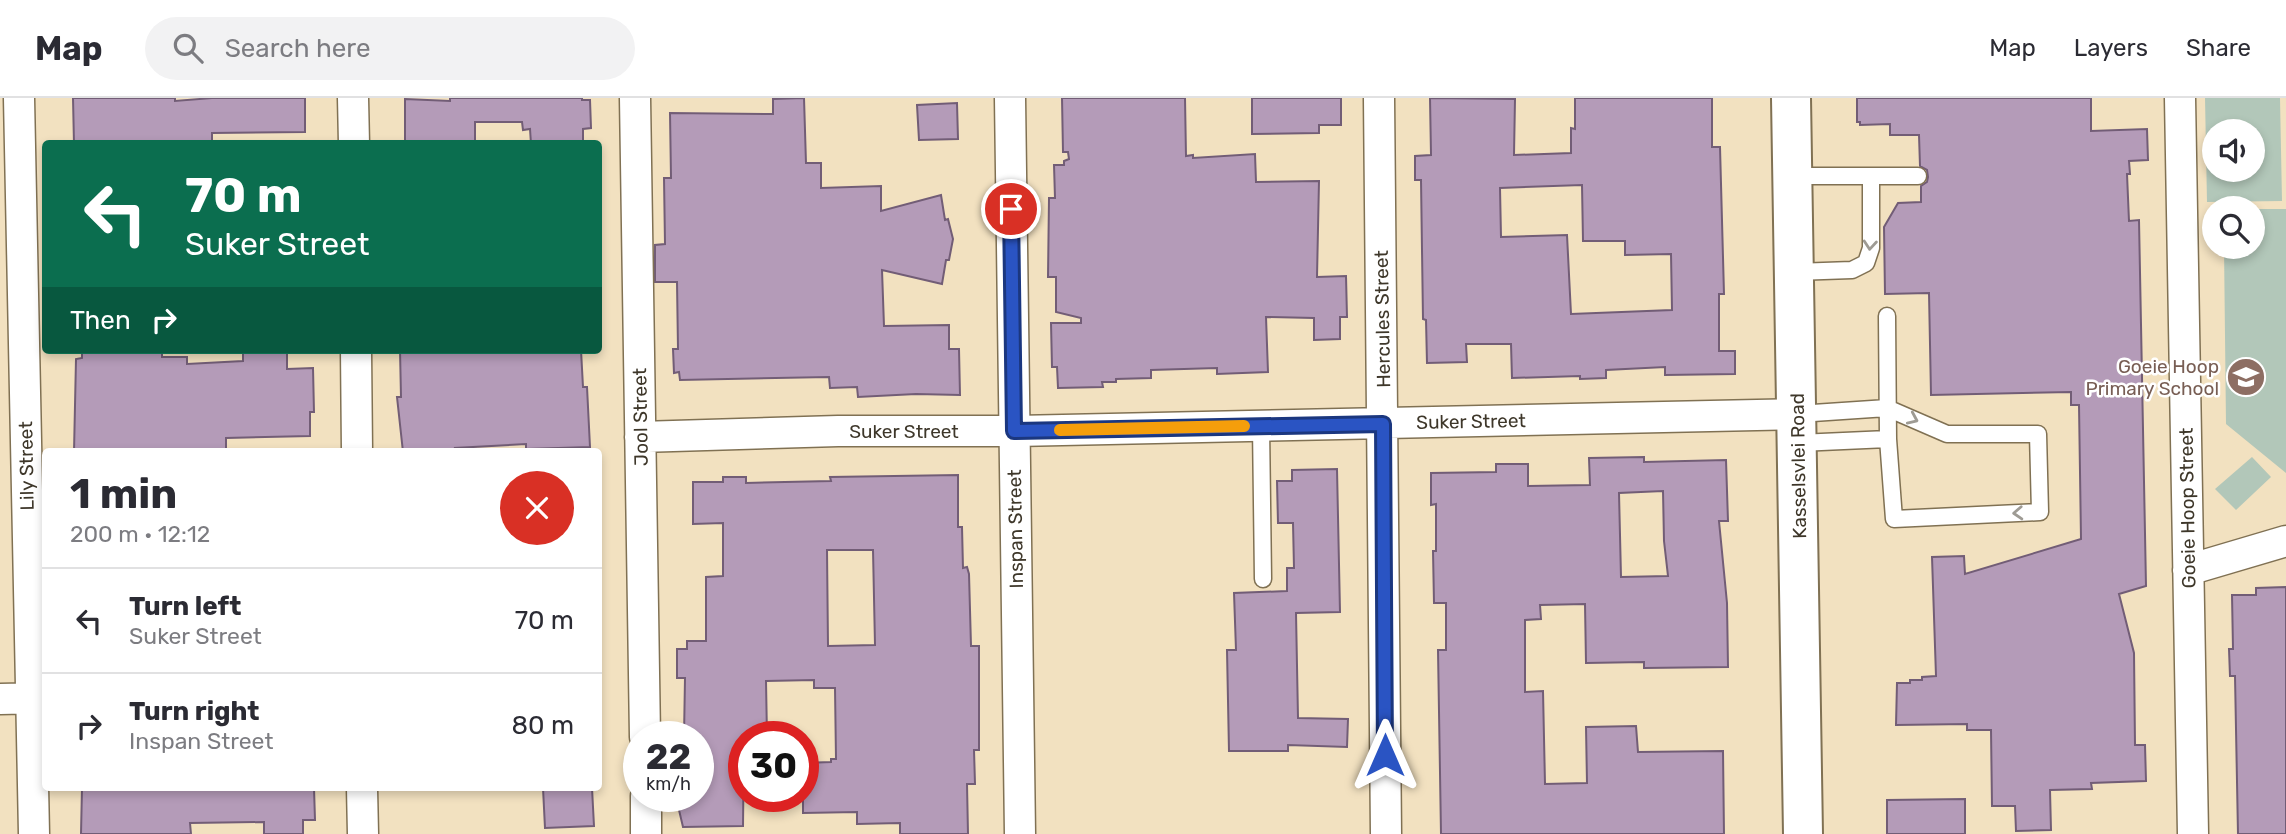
<!DOCTYPE html>
<meta charset="utf-8">
<style>
:root{--surface:#fff;--page:#f2f2f3;--text:#2b2b33;--muted:#7c7c81;--line:#e1e1e2}
body{margin:0;font-family:Rubik,sans-serif;background:var(--page);color:var(--text);height:100vh;display:flex;flex-direction:column;font-size:26px;white-space:nowrap}
*{box-sizing:border-box;margin:0}
p{font-size:23px;color:var(--muted)}
.icon{flex:none;width:38px;height:38px;fill:none;stroke:currentColor;stroke-width:2;stroke-linecap:round;stroke-linejoin:round}
.map{position:relative;flex:1;overflow:hidden}
.side{position:absolute;left:42px;top:350px;width:560px;height:343px;display:flex;flex-direction:column;background:var(--surface);border-radius:7px;box-shadow:0 4px 10px #0003}
.side>*{flex:none}
.top-card{position:absolute;left:42px;top:42px;width:560px;height:214px;border-radius:7px;box-shadow:0 4px 10px #0003;background:#0b6e4f;color:#fff;overflow:hidden}
.tools{position:absolute;left:2202px;top:21px;display:grid;gap:14px}
.tools a{display:grid;place-items:center;width:63px;height:63px;border-radius:50%;background:var(--surface);box-shadow:0 4px 10px #0003;font-size:35px}
.speed{position:absolute;left:623px;top:623px;display:flex;gap:14px;font-size:35px;font-weight:700;text-align:center}
.speed>*{display:grid;place-content:center;width:91px;height:91px;border-radius:50%;background:var(--surface);box-shadow:0 4px 10px #0003;line-height:1}
.speed small{font-size:18px;font-weight:400}
.speed .limit{border:10px solid #d22;background:#fff;color:#111}
.pin{position:absolute;display:grid;place-items:center;width:60px;height:60px;color:#fff;margin:-30px;border:4px solid #fff;border-radius:50%;box-shadow:0 2px 7px #0007}
.me{position:absolute;width:77px;margin:-38px;rotate:0deg;stroke-linejoin:round;filter:drop-shadow(0 0 5px #0008)}
.turn{display:flex;align-items:center;gap:24px;height:147px;padding:0 28px;font-size:32px}
.turn .icon{width:91px;height:91px;stroke-width:2.5}
.turn b{display:block;font-size:49px;line-height:60px}
.then{display:flex;align-items:center;height:66px;padding:0 28px;background:#0003;gap:14px;font-size:26px}
.round{display:grid;place-items:center;flex:none;width:74px;height:74px;border-radius:37px;background:var(--page)}
.overview{display:flex;align-items:center;justify-content:space-between;height:119px;padding:0 28px}
h1{font-size:42px;font-weight:700;line-height:52px}
ul{padding:0;list-style:none}
li{display:flex;align-items:center;gap:21px;height:105px;padding:0 28px;border-top:2px solid var(--line)}
li div{flex:1}
li b{display:block;font-size:26px}
li em{font-style:normal}
header{display:flex;align-items:center;gap:42px;box-sizing:border-box;height:98px;padding:0 35px;background:var(--surface);border-bottom:2px solid var(--line)}
header strong{font-size:33px}
nav{display:flex;gap:38px;margin-inline-start:auto;font-size:24px}
.search{width:490px;height:63px;background:var(--page);display:flex;align-items:center;gap:18px;box-sizing:border-box;padding:0 24px;border-radius:38px;color:var(--muted);font-size:26px}
.map>svg:first-child{display:block}
.pitch{fill:#b2c7b9;fill-rule:evenodd}
.building{fill:#b49bb8;stroke:#725d76;stroke-width:2;fill-rule:evenodd}
.lines{fill:none;stroke-linecap:round;stroke-linejoin:round}
.lane-casing{stroke:#807153;stroke-width:19}
.street-casing{stroke:#807153;stroke-width:33}
.secondary-casing{stroke:#807153;stroke-width:42}
.lane{stroke:#fff;stroke-width:16}
.street{stroke:#fff;stroke-width:30}
.secondary{stroke:#fff;stroke-width:38}
.oneway{stroke:#9e9b94}
.route-casing{stroke:#1b377f;stroke-width:18}
.route{stroke:#2a54c3;stroke-width:12}
.slow{stroke:#f59e0b;stroke-width:12}
.labels{text-anchor:middle;stroke-width:5;stroke-linejoin:round;paint-order:stroke}
.street-label{font-size:19px;fill:#3e372a;stroke:#fff}
.education-label{font-size:19px;fill:#785e54;stroke:#fff;text-anchor:end}
</style>
<header>
<strong>Map</strong>
<div class="search"><svg class="icon" aria-label="search" viewBox="0 0 24 24"><circle cx="10" cy="10" r="6"/><path d="M15 15l6 6"/></svg>Search here</div>
<nav><a>Map</a><a>Layers</a><a>Share</a></nav>
</header>
<div class="map">
<svg width="2286" height="736" viewBox="0 0 2286 736">
<rect width="100%" height="100%" fill="#f2e1c0"/>
<path class="pitch" d="M2205 0H2280L2282 103 2207 104ZM2214 33H2252V72H2214Z
M2252 111H2286V375L2226 326 2224 149H2252Z
M2252 359 2271 379 2236 412 2215 391Z"/>
<path class="building" d="M73 0H175V3L212 0H305V34L212 35V46H74Z
M450 0H582V2H590L591 30 583 31V46H531L530 31 523 32 522 24H475V46H405V1L450 3Z
M804 0 806 65H821V90L881 88V113L941 97 945 122 948 121 953 141 949 162H946L942 186 882 172 884 228 949 227V251H959L960 297 916 296 858 299 857 289 830 290 829 279 680 282 679 274 674 275 673 251H678L677 184H655V147L665 146 664 80H671L670 15 773 16V1Z
M1062 0H1185L1186 58 1193 57V60L1255 56 1256 84 1319 83 1317 179 1346 178 1347 219H1340V241L1314 242V220L1266 219 1268 274 1217 276V270L1151 272V280L1116 281V284H1102L1103 289 1058 290 1057 269H1052L1051 225H1081V220L1056 214V179H1048L1049 100H1055L1054 67H1064V63L1069 61 1068 54H1063Z
M1252 0H1341V27H1319V35L1252 36Z
M1430 0 1515 1 1514 57 1571 55V30L1575 31V0H1712V49H1720L1724 196H1719V253H1735V276L1665 277V269L1606 272V280L1580 281V278L1512 280 1511 246H1466L1467 264 1427 265 1426 222 1423 221 1421 82H1415V58L1431 57ZM1582 87 1583 143H1625V157L1671 156 1672 212 1571 216 1567 137 1501 139 1500 90Z
M1857 0H2091V33L2147 31 2148 62 2129 63 2130 76H2127L2129 123 2139 122 2146 488 2119 496 2134 555 2135 647H2145L2146 683 2091 685 2092 691 2050 692 2051 732 2016 733 2015 708H1992L1991 632H1967V626L1896 627 1897 585H1910V582H1922V579L1936 578 1932 459 1964 458 1965 476 2081 441 2079 307H2071V294L1931 297 1929 195 1885 196 1884 129 1898 105 1921 104V88L1927 84 1928 79 1927 72 1920 68 1919 37H1890V26L1860 27V24H1857Z
M957 5 958 41 919 42 917 7Z
M82 252H162V259H187V266L243 263V252H287V271L313 270 314 314H310V338L226 340V354H74L76 261 82 260Z
M400 252H581L583 289H587L590 349 526 351V346L455 350 456 354H403L397 299H401Z
M1644 359V364L1726 362 1728 423H1719L1727 505 1728 569 1644 570V564L1586 565 1585 506 1540 507 1541 521 1525 522V594L1543 593 1545 686 1587 685 1586 629 1636 628 1638 654 1723 653 1724 736H1441L1438 552H1446V505H1434L1433 453H1436V406L1431 407V375L1496 374V366H1528V388L1590 387 1589 360ZM1663 393 1664 443 1668 478 1621 479 1619 395Z
M1337 371 1340 514 1296 515 1298 620 1348 621 1347 649 1288 647V653H1229L1227 552H1236L1234 495 1287 493V470H1294L1293 425H1278L1277 383H1292V372Z
M958 377V429H962L963 470 967 469 969 476 971 548H979V652H974L975 686H967L968 736H900V725L857 726V714L803 715V665L831 664V661H836L835 590H814V582L766 583 767 639H744L743 728 683 729 679 712 682 698H698V639H684L685 580H677V551H687V543H706V479L723 478V425L693 426V384H723V379H746V385L831 383 830 379ZM827 452H873L875 547 828 548Z
M2286 489V736H2238L2235 578H2230L2229 551H2233L2232 497H2256V490Z
M82 690H314L315 722H303V736H264V724L190 725 191 736H81Z
M543 690H592L594 728 545 730Z
M1965 701V736H1887V702Z"/>
<g class="lines">
<g class="lane-casing">
<path id="lane" d="M1793 78H1918
M1795 174 1852 172 1866 165 1871 150V78
M1887 218 1888 341
M1798 316 1887 310 1947 336H2038L2040 414 1894 421 1888 341 1799 345
M1261 328 1263 481"/>
</g>
<g class="street-casing">
<path id="street" d="M19 0 34 736
M353 0 354 46
M635 0 645 639
M1010 0 1020 736
M1379 0 1386 736
M2180 0 2193 736
M356 252 357 354
M640 339 838 333H1014L1798 316
M2188 472 2286 443
M0 601 46 600
M362 690 363 736
M646 698V736"/>
</g>
<g class="secondary-casing">
<path id="secondary" d="M1791 0 1803 736"/>
</g>
<use href="#lane" class="lane"/>
<use href="#street" class="street"/>
<use href="#secondary" class="secondary"/>
</g>
<defs><path id="oneway-chevron" d="M-2-3.5L2.5 0L-2 3.5" fill="none" stroke-width="1.6" stroke-linecap="round" stroke-linejoin="round" transform="scale(1.75)"/></defs>
<g class="oneway">
<use href="#oneway-chevron" transform="translate(1870 147) rotate(95)"/>
<use href="#oneway-chevron" transform="translate(1913 321) rotate(24)"/>
<use href="#oneway-chevron" transform="translate(2018 415) rotate(177)"/>
</g>
<g class="lines">
<g class="route-casing">
<path id="route" d="M1011 111 1014 333 1383 326 1385 657"/>
</g>
<use href="#route" class="route"/>
<path class="slow" d="M1060 332 1244 328"/>
</g>
<defs>
<g id="school-disc" transform="scale(2.0125)"><circle r="9.5" fill="#8d6e63" stroke="#fff"/><path d="M0-5L7-2L0 1L-7-2ZM-4 1L0 2.5L4 1V4Q0 6-4 4Z" fill="#fff"/></g>
</defs>
<g fill-rule="evenodd">
<use href="#school-disc" x="2246" y="279"/>
</g>
<g class="labels">
<g class="street-label">
<text transform="translate(1382 221) rotate(-91)" y="7">Hercules Street</text>
<text transform="translate(640 319) rotate(-91)" y="7">Jool Street</text>
<text transform="translate(1471 323) rotate(-1)" y="7">Suker Street</text>
<text x="904" y="340">Suker Street</text>
<text transform="translate(26 368) rotate(-91)" y="7">Lily Street</text>
<text transform="translate(1798 368) rotate(-91)" y="7">Kasselsvlei Road</text>
<text transform="translate(2187 410) rotate(-91)" y="7">Goeie Hoop Street</text>
<text transform="translate(1015 431) rotate(-91)" y="7">Inspan Street</text>
</g>
<g class="education-label">
<text x="2219" y="275">Goeie Hoop<tspan x="2219" dy="22">Primary School</tspan></text>
</g>
</g>
</svg>
<div class="tools">
<a><svg class="icon" aria-label="sound" viewBox="0 0 24 24"><path d="M4 9h4l5-4v14l-5-4H4zM17 9q2 3 0 6"/></svg></a>
<a><svg class="icon" aria-label="search" viewBox="0 0 24 24"><circle cx="10" cy="10" r="6"/><path d="M15 15l6 6"/></svg></a>
</div>
<div class="speed"><div>22<small>km/h</small></div><div class="limit">30</div></div>
<div class="pin" style="left:1011px;top:111px;background:#d93025"><svg class="icon" aria-label="arrive" viewBox="0 0 24 24"><path d="M6 21V4h12l-3 4 3 4H6"/></svg></div>
<svg class="me" style="left:1385px;top:657px" viewBox="-20 -20 40 40"><path d="M0-17L14 15 0 8-14 15z" fill="#2a54c3" stroke="#fff" stroke-width="4"/></svg>
<div class="top-card">
<div class="turn"><svg class="icon" aria-label="left" viewBox="0 0 24 24"><path d="M17 20v-9H6M10 6l-5 5 5 5"/></svg><div><b>70 m</b>Suker Street</div></div>
<div class="then">Then<svg class="icon" aria-label="right" viewBox="0 0 24 24"><path d="M7 20v-9h11M14 6l5 5-5 5"/></svg></div>
</div>
<section class="side">
<div class="overview"><div><h1>1 min</h1><p>200 m · 12:12</p></div><a class="round" style="background:#d93025;color:#fff"><svg class="icon" aria-label="close" viewBox="0 0 24 24"><path d="M6 6l12 12M18 6L6 18"/></svg></a></div>
<ul>
<li><svg class="icon" aria-label="left" viewBox="0 0 24 24"><path d="M17 20v-9H6M10 6l-5 5 5 5"/></svg><div><b>Turn left</b><p>Suker Street</p></div><em>70 m</em></li>
<li><svg class="icon" aria-label="right" viewBox="0 0 24 24"><path d="M7 20v-9h11M14 6l5 5-5 5"/></svg><div><b>Turn right</b><p>Inspan Street</p></div><em>80 m</em></li>
</ul>
</section>
</div>
